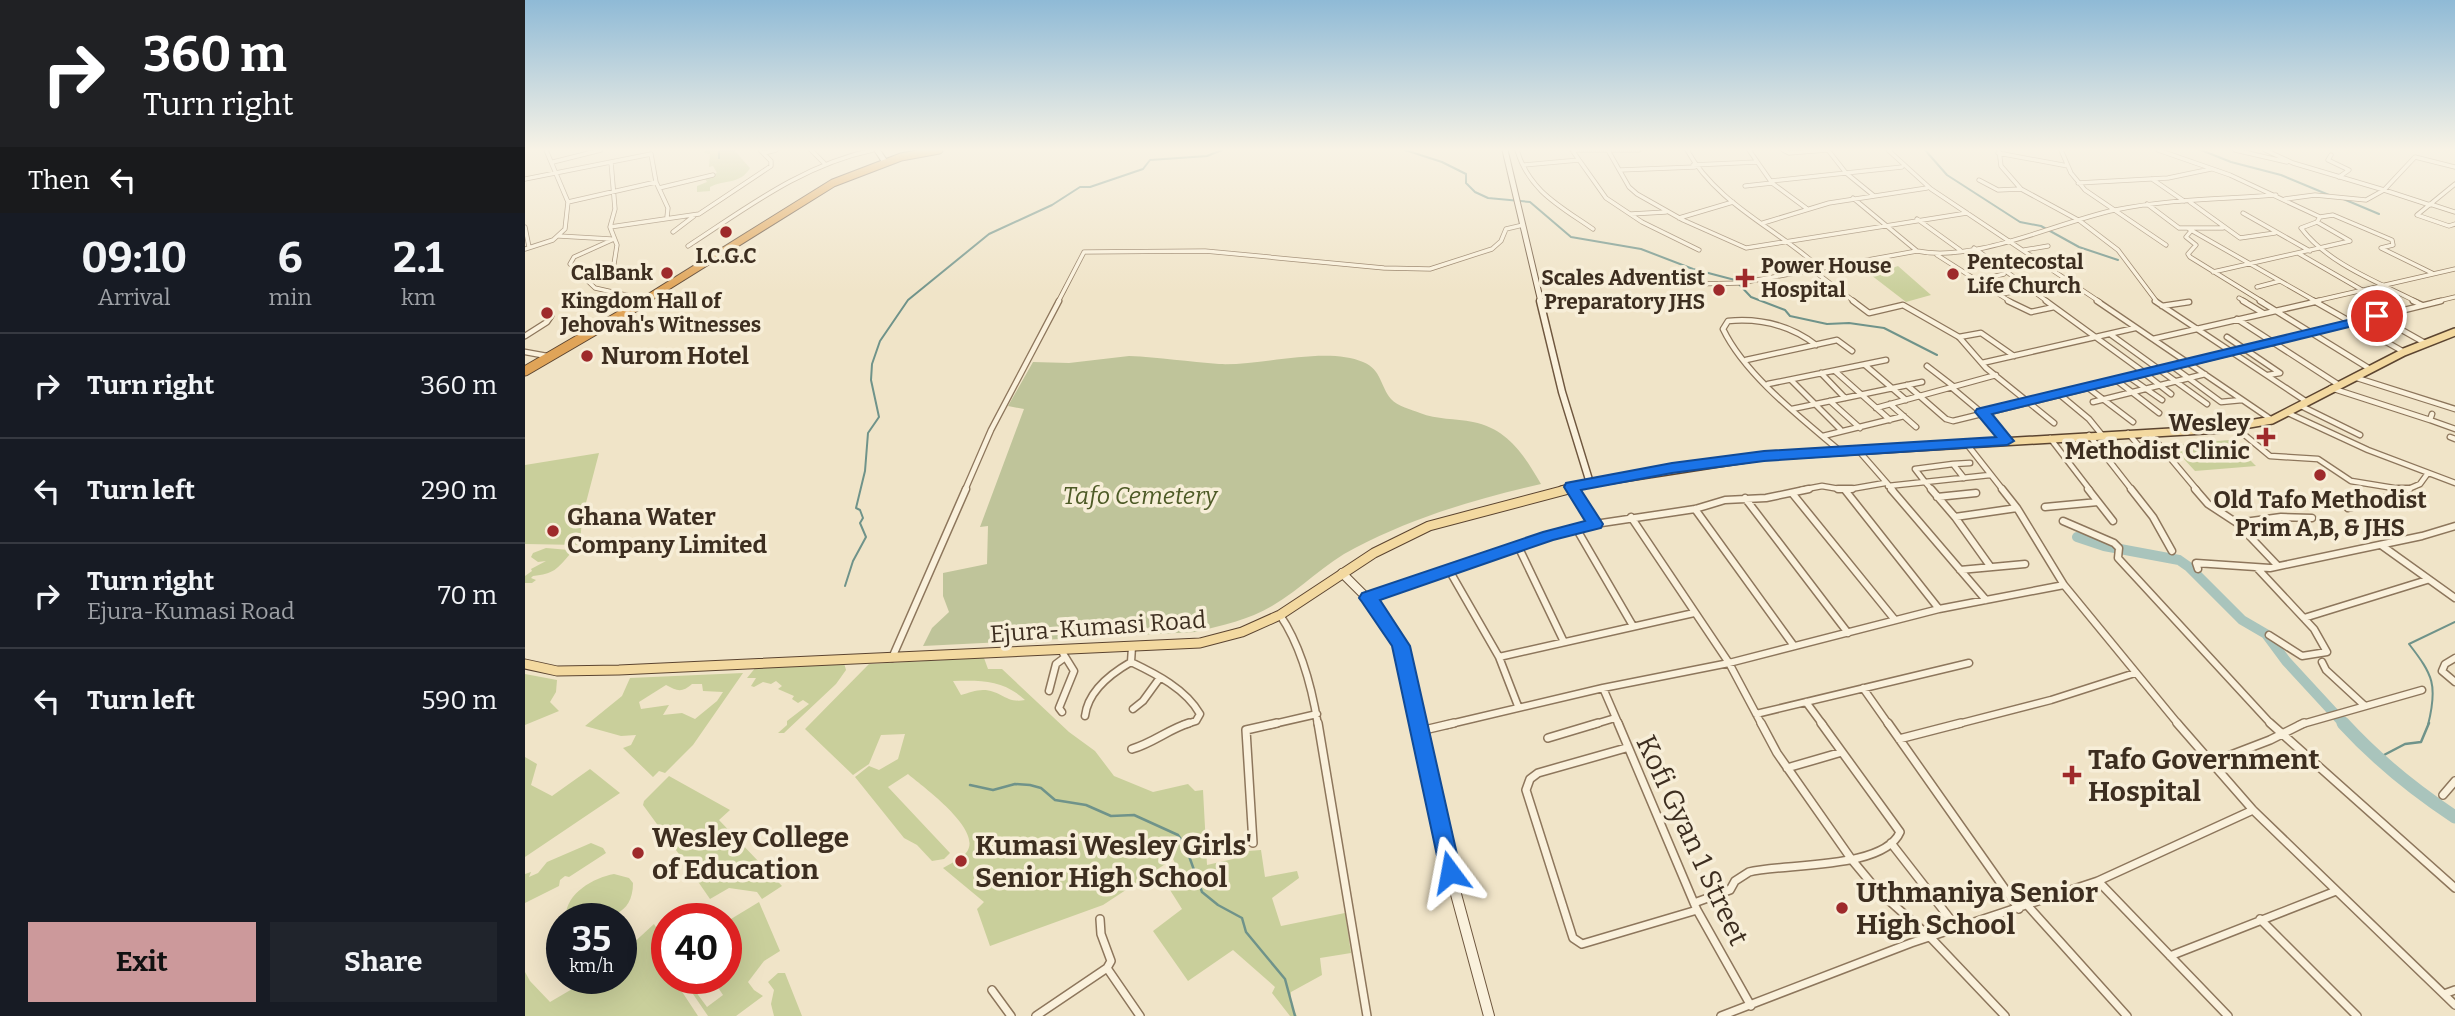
<!DOCTYPE html>
<style>
:root{--surface:#171b24;--page:#20242c;--text:#f1f3f6;--muted:#9ea1a6;--line:#363941;--accent:#cc999b}
body{margin:0;font-family:Bitter,serif;background:var(--page);color:var(--text);height:100vh;display:flex;flex-direction:column;font-size:26px;white-space:nowrap}
*{box-sizing:border-box;margin:0}
p{font-size:23px;color:var(--muted)}
.icon{flex:none;width:38px;height:38px;fill:none;stroke:currentColor;stroke-width:2;stroke-linecap:round;stroke-linejoin:round}
.map{position:relative;flex:1;overflow:hidden}
.panel{display:flex;flex-direction:column;background:var(--surface);width:525px}
.panel>*{flex:none}
.banner{background:#202124;color:#fff;overflow:hidden}
.speed{position:absolute;left:21px;top:903px;display:flex;gap:14px;font-size:35px;font-weight:700;text-align:center}
.speed>*{display:grid;place-content:center;width:91px;height:91px;border-radius:50%;background:var(--surface);box-shadow:0 7px 28px #0002;line-height:1}
.speed small{font-size:18px;font-weight:400}
.speed .limit{border:10px solid #d22;background:#fff;color:#111}
.pin{position:absolute;display:grid;place-items:center;width:60px;height:60px;color:#fff;margin:-30px;border:4px solid #fff;border-radius:50%;box-shadow:0 2px 7px #0007}
.me{position:absolute;width:77px;margin:-38px;rotate:347deg;stroke-linejoin:round;filter:drop-shadow(0 0 5px #0008)}
.turn{display:flex;align-items:center;gap:24px;height:147px;padding:0 28px;font-size:32px}
.turn .icon{width:91px;height:91px;stroke-width:2.5}
.turn b{display:block;font-size:49px;line-height:60px}
.then{display:flex;align-items:center;height:66px;padding:0 28px;background:#0003;gap:14px;font-size:26px}
.eta{display:flex;justify-content:space-evenly;align-items:center;height:119px;text-align:center}
.eta b{font-size:42px;font-weight:700;line-height:49px}
.primary-button{display:flex;gap:14px;margin-top:auto;padding:14px 28px}
.primary-button a{flex:1;height:80px;border-radius:0px;background:var(--accent);color:#111;font-size:28px;font-weight:700;line-height:80px;text-align:center}
.primary-button a+a{background:var(--page);color:var(--text)}
ul{padding:0;list-style:none}
li{display:flex;align-items:center;gap:21px;height:105px;padding:0 28px;border-top:2px solid var(--line)}
li div{flex:1}
li b{display:block;font-size:26px}
li em{font-style:normal}
main{display:flex;flex:1;min-height:0}
.map>svg:first-child{display:block}
.green{fill:#c9cf9b;fill-rule:evenodd}
.cemetery{fill:#bfc49a}
.lines{fill:none;stroke-linecap:round;stroke-linejoin:round}
.stream-far1{stroke:#6f938a;stroke-width:2}
.stream{stroke:#6f938a;stroke-width:2.5}
.river-far1{stroke:#a9c4bc;stroke-width:10}
.river{stroke:#a9c4bc;stroke-width:13}
.street-far3-casing{stroke:#8d765c;stroke-width:5}
.street-far2-casing{stroke:#8d765c;stroke-width:7}
.street-far1-casing{stroke:#8d765c;stroke-width:9}
.street-casing{stroke:#8d765c;stroke-width:10}
.secondary-far3-casing{stroke:#6f573f;stroke-width:7}
.secondary-far2-casing{stroke:#6f573f;stroke-width:9}
.secondary-far1-casing{stroke:#6f573f;stroke-width:10}
.secondary-casing{stroke:#6f573f;stroke-width:12}
.primary-far1-casing{stroke:#5b4430;stroke-width:10}
.primary-casing{stroke:#5b4430;stroke-width:11}
.highway-far1-casing{stroke:#5b4430;stroke-width:9}
.highway-casing{stroke:#5b4430;stroke-width:11}
.street-far3{stroke:#faf1dc;stroke-width:3.5}
.street-far2{stroke:#faf1dc;stroke-width:4.5}
.street-far1{stroke:#faf1dc;stroke-width:6}
.street{stroke:#faf1dc;stroke-width:7}
.secondary-far3{stroke:#faf1dc;stroke-width:5}
.secondary-far2{stroke:#faf1dc;stroke-width:6}
.secondary-far1{stroke:#faf1dc;stroke-width:8}
.secondary{stroke:#faf1dc;stroke-width:10}
.primary-far1{stroke:#f3d9a0;stroke-width:7}
.primary{stroke:#f3d9a0;stroke-width:9}
.highway-far1{stroke:#e0a458;stroke-width:7}
.highway{stroke:#e0a458;stroke-width:9}
.route{fill:#1a73e8;stroke:#114b97;stroke-width:2}
.poi-dot{fill:#9e2a2b;stroke:#f7eed8;stroke-width:2.5}
.labels{text-anchor:middle;stroke-width:7;stroke-linejoin:round;paint-order:stroke}
.far-poi-label{font-size:21px;font-weight:bold;fill:#3d2e20;stroke:#f7eed8;text-anchor:start}
.poi-label{font-size:24px;font-weight:bold;fill:#3d2e20;stroke:#f7eed8;text-anchor:start}
.park-label{font-size:24px;font-style:italic;fill:#4d5a26;stroke:#f7eed8}
.street-label{font-size:24px;fill:#3d2e20;stroke:#f7eed8}
.near-poi-label{font-size:28px;font-weight:bold;fill:#3d2e20;stroke:#f7eed8;text-anchor:start}
.near-street-label{font-size:28px;fill:#3d2e20;stroke:#f7eed8}
</style>
<main>
<section class="panel">
<div class="banner">
<div class="turn"><svg class="icon" aria-label="right" viewBox="0 0 24 24"><path d="M7 20v-9h11M14 6l5 5-5 5"/></svg><div><b>360 m</b>Turn right</div></div>
<div class="then">Then<svg class="icon" aria-label="left" viewBox="0 0 24 24"><path d="M17 20v-9H6M10 6l-5 5 5 5"/></svg></div>
</div>
<div class="eta">
<div><b>09:10</b><p>Arrival</p></div>
<div><b>6</b><p>min</p></div>
<div><b>2.1</b><p>km</p></div>
</div>
<ul>
<li><svg class="icon" aria-label="right" viewBox="0 0 24 24"><path d="M7 20v-9h11M14 6l5 5-5 5"/></svg><div><b>Turn right</b></div><em>360 m</em></li>
<li><svg class="icon" aria-label="left" viewBox="0 0 24 24"><path d="M17 20v-9H6M10 6l-5 5 5 5"/></svg><div><b>Turn left</b></div><em>290 m</em></li>
<li><svg class="icon" aria-label="right" viewBox="0 0 24 24"><path d="M7 20v-9h11M14 6l5 5-5 5"/></svg><div><b>Turn right</b><p>Ejura-Kumasi Road</p></div><em>70 m</em></li>
<li><svg class="icon" aria-label="left" viewBox="0 0 24 24"><path d="M17 20v-9H6M10 6l-5 5 5 5"/></svg><div><b>Turn left</b></div><em>590 m</em></li>
</ul>
<div class="primary-button"><a>Exit</a><a>Share</a></div>
</section>
<div class="map">
<svg width="1930" height="1016" viewBox="0 0 1930 1016">
<rect width="100%" height="100%" fill="#f0e4c8"/>
<path class="green" d="M180 150H209L225 168C215 185 200 179 185 187V191L172 192V186L182 182 180 179 163 180 192 173 188 166 184 167 185 154 179 153Z
M1373 266 1406 295 1381 302 1346 275Z
M1705 440 1731 466 1670 471 1646 445Z
M74 453 57 518 55 545 0 544V465Z
M21 548 44 550 45 554C32 569 29 574 8 576L6 578 11 580 7 583H0V576L7 571 6 569 21 561 13 562 6 557 8 553Z
M459 658 463 669H477L544 732 570 751 589 776 628 792 663 784 670 791 678 790 682 865 721 856 723 851 736 850 740 877 772 871 774 878 747 898 756 926 820 913 826 953 795 958 797 975 766 992 765 1003 772 1016H765L747 993 750 987 708 950 663 981 628 931 657 909 645 890 658 879 648 859 578 905 465 946 452 909 459 902 418 868C425 864 436 859 441 853 460 831 398 787 383 774L363 787 425 853 419 859 407 861 392 845 379 838 330 777 344 766 354 770 373 759 380 734 356 735 344 764 328 775 280 729 344 664ZM428 681C456 680 479 680 500 700 481 704 476 690 458 690 451 690 443 693 436 695Z
M319 663 321 670 311 684 259 733H253L262 725V721L284 704 278 700 273 703 267 699 269 696 253 689 257 686 251 681 246 684 238 682 229 687 226 686 231 678H222L231 667Z
M218 673 168 745 140 773 134 771 128 777 98 748 106 745 111 735 96 736 60 726 97 696 105 678ZM167 684H177L178 691 198 692 192 701 170 719 157 713 138 715 144 705 116 709 114 702 141 685C152 691 157 693 167 684Z
M0 674 32 680 31 692 25 702 34 711 0 725Z
M0 757 12 764 6 785 27 796 65 769 95 793 0 857Z
M144 776 205 810 194 820 257 886 237 899 232 892 204 888 185 899 163 867 168 862 165 858 159 861 118 805 119 801Z
M66 843 78 848 81 853 44 877 40 876 35 880 34 886 0 903V874L6 872 4 877 13 873 22 862Z
M89 874 104 878 108 883C108 923 70 919 41 919 39 894 68 878 89 874Z
M234 902 255 951 239 961 223 982 229 990 238 996 211 1016H183L157 978H170L173 983 168 988 182 1007 198 995 190 983 201 978 205 972 201 966V922Z
M129 924 139 940 142 938V978H148L173 1016H0V972L5 981 25 1002 54 985 53 978H96V944L99 942 104 947Z
M253 973H260L277 1016H249L246 1004 249 990 243 982Z"/>
<path class="cemetery" d="M604 356C634 357 664 362 694 364 736 366 801 346 838 362 857 370 855 386 866 399 872 406 887 410 895 413 912 420 930 418 948 422 983 429 999 455 1016 484 951 499 889 517 830 548 800 563 776 589 747 606 724 620 697 625 671 632L398 646 407 628 424 612 418 596V573L462 564 463 526 455 527 499 409 483 406 508 362 544 363Z"/>
<g class="lines">
<path class="stream-far1" d="M194 150V158
M880 150 917 162 941 174V183L950 192 963 198 1005 202 1046 237 1116 249 1168 269 1210 280 1226 297 1260 310 1265 316 1302 324 1324 323 1359 328 1412 355
M1400 150 1422 175 1495 222 1516 226 1554 247 1593 260
M1676 150 1706 162 1756 175 1804 195
M1816 198 1854 214
M320 586 328 561 341 537 335 523 338 518 335 510 331 508 340 471 343 433 354 417 346 380 347 364 355 341 383 300 464 234 527 205 555 187H565L618 169 625 160 682 156 697 150
M1903 725C1913 685 1908 675 1884 644L1930 622"/>
<path class="stream" d="M1858 761 1859 755 1880 744 1896 742 1904 723
M445 785 468 790 490 784 505 785 516 788 530 800 561 805 586 816 609 815 653 835 660 845 677 892 693 905 717 918 721 932 760 979 770 1016"/>
<path class="river-far1" d="M1552 537 1579 546 1654 560 1664 567 1717 620 1741 634 1761 661 1820 725"/>
<path class="river" d="M1818 723C1851 759 1889 790 1930 817"/>
<g class="street-far3-casing">
<path id="street-far3" d="M286 150 299 163
M992 150C1004 191 1035 206 1068 229
M1047 150 1081 198 1117 222 1174 250
M1047 150H1114
M1162 150C1192 204 1251 228 1295 268L1294 275 1330 302
M1224 150 1247 183 1281 208
M1258 150 1264 153 1302 150
M1303 150 1321 173 1348 195
M1363 150 1406 189 1575 302
M1474 150 1476 166 1496 189 1555 221 1593 250 1632 302
M1536 150 1546 173 1560 190 1641 245
M1633 150 1705 175 1795 217
M1710 150 1762 162
M1740 150 1768 163 1859 190 1890 157 1930 167
M1084 152 1104 187 1112 194 1158 220 1221 248 1442 213
M239 153 251 150
M1473 153 1543 166
M126 154 131 182 143 208 142 217
M1806 155 1803 160 1824 170 1814 177
M28 162 76 150
M86 162 90 209 85 227 92 245 89 264
M998 165 1054 160
M1168 165 1232 162
M1095 170 1170 167
M0 179 126 154
M1627 179 1659 201
M1454 180 1473 190 1496 189
M1246 181 1377 167
M1553 183 1643 178 1686 169
M1930 184 1892 215 1924 226 1930 224
M1220 186 1247 183
M134 188 188 175
M1328 198 1392 251
M1760 199 1790 195 1841 200 1859 190 1905 205
M43 202 131 182
M1665 202 1715 238 1750 233
M1622 204 1654 228H1698
M1905 204 1930 212
M1718 213 1785 251
M1106 214 1141 212
M1154 218 1208 202
M1392 219 1435 250
M1238 223 1304 203 1402 188
M0 227 4 247
M85 227 174 214 246 166V161L235 150
M1664 229 1792 302
M1666 231 1661 237 1671 245 1663 254 1665 257 1738 302
M148 232 169 216
M34 236 86 239
M89 239 49 257 45 264 70 288 114 298
M163 246C223 207 277 165 348 150
M1449 248 1523 302
M0 249 28 240 40 229 43 202 21 150
M1499 250 1523 246
M1773 253 1837 290
M1412 255 1486 302
M1688 272 1825 241 1792 222
M1451 281 1479 274
M1127 285 1215 283 1392 251C1451 263 1532 222 1590 210 1643 199 1698 199 1751 195
M1732 287 1755 281
M1477 294 1506 289
M1714 298 1721 302
M533 302 559 252 680 251 859 268 905 269 967 249 976 241 981 229 998 225
M1786 302 1930 269
M1892 302C1853 282 1803 264 1776 228L1792 222 1795 217 1808 215 1867 240 1868 245 1856 248 1907 273
M1909 302 1930 297"/>
</g>
<g class="street-far2-casing">
<path id="street-far2" d="M1328 301 1344 313 1378 305 1434 337 1461 368 1529 423
M1483 301 1506 312 1529 307
M1521 301 1620 373
M1572 301 1747 420
M1630 301 1782 402
M1718 301 1738 313
M1735 301 1845 369
M1789 301 1879 352
M1888 301 1897 305
M1637 306 1664 302
M1852 316 1900 343
M1712 319 1814 385
M1585 334 1682 404
M0 336 22 322 26 316
M1434 337 1456 333 1489 356
M1702 337 1755 373 1743 375
M1628 339 1794 301
M1291 345C1265 325 1236 318 1203 321L1198 329C1220 375 1276 418 1315 451
M0 352 22 356
M1221 360 1312 340 1327 351
M1457 363 1610 328
M1340 365 1381 400
M1402 366 1428 386
M1647 366 1696 402 1717 400
M1310 371 1365 420
M1296 373 1320 398
M1619 373 1646 394
M1604 377 1637 400
M1829 377 1930 409
M1266 380 1315 429
M1591 380 1634 413
M1243 384 1361 360
M1382 385 1421 419 1428 421 1916 301
M1426 387 1457 413 1482 441
M1562 387 1608 422
M1806 388 1905 420
M1534 394 1564 419 1577 435
M1305 401 1335 428
M1568 402 1680 374
M1365 404 1391 427
M1776 406 1835 435
M1351 408 1471 375
M1267 409 1397 382
M1763 413 1843 450 1930 483
M1907 414 1905 420 1930 429
M1710 427 1745 456 1793 459 1826 481 1881 490 1895 484 1903 473
M1603 433 1619 452
M1625 434 1672 490
M1564 435 1607 490
M1298 436 1379 416
M1925 437 1930 439
M1525 438 1565 490
M1441 443 1478 490
M1333 450 1368 490
M1595 453 1640 451
M1428 464 1390 469 1400 482 1465 475
M1439 478 1428 464 1445 463
M1363 486 1400 482 1407 490
M1046 487 1048 490
M440 490 466 430 534 301
M1276 490 1297 486 1320 490 1360 483
M1876 490 1879 489"/>
</g>
<g class="street-far1-casing">
<path id="street-far1" d="M1047 489 1070 524
M1313 489H1327
M1366 489 1461 600
M1406 489 1430 517 1492 508
M1477 489 1492 508 1539 585 1654 725
M1563 489 1588 521
M1606 489 1628 517 1647 551
M1670 489 1683 504 1712 523 1753 566
M1873 489H1884
M1320 490 1414 609
M1267 493 1370 620
M1412 497 1451 493
M1220 498 1323 633
M1520 507 1573 502
M1823 508 1867 496 1879 489
M1170 509 1269 646
M1106 517 1204 663 1237 725
M1430 517 1465 566
M1538 521 1589 543 1594 548 1593 558 1747 725
M1712 523 1756 517 1787 518
M1051 528 1108 626
M1856 545 1930 598
M993 546 1039 642
M1673 569 1671 563 1745 568 1897 536 1930 526
M1733 569 1789 629 1802 652 1777 656 1744 635
M924 570 974 657 993 706
M1435 570 1500 564
M843 598 1024 536 1070 524 1170 509 1200 500 1241 498 1284 489
M755 615C776 646 787 688 793 725
M1779 618 1902 580
M607 647 606 662C631 674 661 689 675 714L671 721 658 725
M536 650 549 671 534 708 537 712
M974 657 1169 613
M367 658 441 489
M1930 658 1920 664 1917 671 1930 682
M1797 662 1801 670 1840 706
M1078 688 1094 725
M1338 688 1364 725
M524 691 531 664 539 658
M1281 702 1298 725
M608 709 618 701 634 679
M1231 714 1444 663
M560 716C563 691 585 674 606 662
M744 725 792 714
M921 725 1078 688 1204 663 1414 609 1539 585
M1067 725 1090 718
M1429 725 1526 700 1610 673
M1774 725 1897 690"/>
</g>
<g class="street-casing">
<path id="street" d="M793 723 842 1016
M1093 723 1172 910 1226 1006
M1236 723 1252 753 1327 860 1352 890 1405 937 1480 1016
M1363 723 1494 909
M1652 723 1728 810 1930 1005
M1745 723 1930 888
M895 731 929 723
M1023 738 1073 723
M1374 739 1436 723
M1101 748 1013 773 1005 779 1001 790 1048 938 1057 944 1172 910
M607 749C628 743 644 729 664 723
M1685 763 1745 740 1779 723
M1262 768 1317 752
M1918 795 1930 781
M728 843 721 730 752 723
M1366 843 1433 929
M1573 881 1703 1016
M1169 903 1205 890 1210 881 1224 872C1258 863 1359 870 1375 832L1296 723
M1503 906 1602 1016
M1735 919 1832 1016
M1645 956 1811 891
M582 968 615 1016
M467 990 486 1016
M1919 994 1930 990
M511 1016 582 968 586 961 576 934 575 919
M1196 1016 1386 943 1573 881 1728 810"/>
</g>
<g class="secondary-far3-casing">
<path id="secondary-far3" d="M352 150 360 162
M980 150 1016 302"/>
</g>
<g class="secondary-far2-casing">
<path id="secondary-far2" d="M1015 301 1037 392 1065 483"/>
</g>
<g class="secondary-far1-casing">
<path id="secondary-far1" d="M817 573 851 607 876 646 893 725"/>
</g>
<g class="secondary-casing">
<path id="secondary" d="M893 723 925 872 964 1016"/>
</g>
<g class="primary-far1-casing">
<path id="primary-far1" d="M1037 490 1065 483 1239 456 1696 429 1747 420 1879 352 1930 332"/>
</g>
<g class="primary-casing">
<path id="primary" d="M0 664 32 671 94 670 675 643 717 632 755 615 849 553 904 526 1044 489"/>
</g>
<g class="highway-far1-casing">
<path id="highway-far1" d="M117 302 308 183 376 157 414 150"/>
</g>
<g class="highway-casing">
<path id="highway" d="M0 371 120 301"/>
</g>
<use href="#street-far3" class="street-far3"/>
<use href="#street-far2" class="street-far2"/>
<use href="#street-far1" class="street-far1"/>
<use href="#street" class="street"/>
<use href="#secondary-far3" class="secondary-far3"/>
<use href="#secondary-far2" class="secondary-far2"/>
<use href="#secondary-far1" class="secondary-far1"/>
<use href="#secondary" class="secondary"/>
<use href="#primary-far1" class="primary-far1"/>
<use href="#primary" class="primary"/>
<use href="#highway-far1" class="highway-far1"/>
<use href="#highway" class="highway"/>
</g>
<linearGradient id="sky" x2="0" y2="1"><stop stop-color="#8fbad6"/><stop offset="0.51" stop-color="#f8f3e6"/><stop offset="1" stop-color="#f8f3e6" stop-opacity="0"/></linearGradient>
<rect width="1930" height="293" fill="url(#sky)"/>
<path class="route" d="M1852 313 1858 316 1857 319 1467 414 1489 441 1482 445 1239 461 1147 473 1056 490 1078 524 1076 528 1028 540 855 600 885 646 936 872 933 879 925 882 917 879 867 646 837 602 834 598 837 593 1018 532 1060 521 1039 487 1041 483 1147 463 1239 451 1471 437 1450 412 1452 409Z"/>
<g class="poi-dot">
<circle cx="201" cy="232" r="7"/>
<circle cx="142" cy="273" r="7"/>
<circle cx="1428" cy="274" r="7"/>
<path d="M1216.5 267.5h7v7h7v7h-7v7h-7v-7h-7v-7h7z"/>
<circle cx="1194" cy="290" r="7"/>
<circle cx="22" cy="313" r="7"/>
<circle cx="62" cy="356" r="7"/>
<path d="M1737.5 426.5h7v7h7v7h-7v7h-7v-7h-7v-7h7z"/>
<circle cx="1795" cy="475" r="7"/>
<circle cx="28" cy="531" r="7"/>
<path d="M1543.5 764.5h7v7h7v7h-7v7h-7v-7h-7v-7h7z"/>
<circle cx="113" cy="853" r="7"/>
<circle cx="436" cy="861" r="7"/>
<circle cx="1317" cy="908" r="7"/>
</g>
<g class="labels">
<g class="far-poi-label">
<text x="201" y="263" text-anchor="middle">I.C.G.C</text>
<text x="1442" y="269">Pentecostal<tspan x="1442" dy="24">Life Church</tspan></text>
<text x="1236" y="273">Power House<tspan x="1236" dy="24">Hospital</tspan></text>
<text x="128" y="280" text-anchor="end">CalBank</text>
<text x="1180" y="285" text-anchor="end">Scales Adventist<tspan x="1180" dy="24">Preparatory JHS</tspan></text>
<text x="36" y="308">Kingdom Hall of<tspan x="36" dy="24">Jehovah's Witnesses</tspan></text>
</g>
<g class="poi-label">
<text x="76" y="364">Nurom Hotel</text>
<text x="1725" y="431" text-anchor="end">Wesley<tspan x="1725" dy="28">Methodist Clinic</tspan></text>
<text x="1795" y="508" text-anchor="middle">Old Tafo Methodist<tspan x="1795" dy="28">Prim A,B, &amp; JHS</tspan></text>
<text x="42" y="525">Ghana Water<tspan x="42" dy="28">Company Limited</tspan></text>
</g>
<g class="park-label">
<text x="615" y="504">Tafo Cemetery</text>
</g>
<g class="street-label">
<text transform="translate(573 627) rotate(-4)" y="8">Ejura-Kumasi Road</text>
</g>
<g class="near-poi-label">
<text x="1563" y="769">Tafo Government<tspan x="1563" dy="32">Hospital</tspan></text>
<text x="127" y="847">Wesley College<tspan x="127" dy="32">of Education</tspan></text>
<text x="450" y="855">Kumasi Wesley Girls'<tspan x="450" dy="32">Senior High School</tspan></text>
<text x="1331" y="902">Uthmaniya Senior<tspan x="1331" dy="32">High School</tspan></text>
</g>
<g class="near-street-label">
<text transform="translate(1168 840) rotate(65)" y="10">Kofi Gyan 1 Street</text>
</g>
</g>
</svg>
<div class="speed"><div>35<small>km/h</small></div><div class="limit">40</div></div>
<div class="pin" style="left:1852px;top:316px;background:#d93025"><svg class="icon" aria-label="arrive" viewBox="0 0 24 24"><path d="M6 21V4h12l-3 4 3 4H6"/></svg></div>
<svg class="me" style="left:925px;top:872px" viewBox="-20 -20 40 40"><path d="M0-17L14 15 0 8-14 15z" fill="#1a73e8" stroke="#fff" stroke-width="4"/></svg>
</div>
</main>
